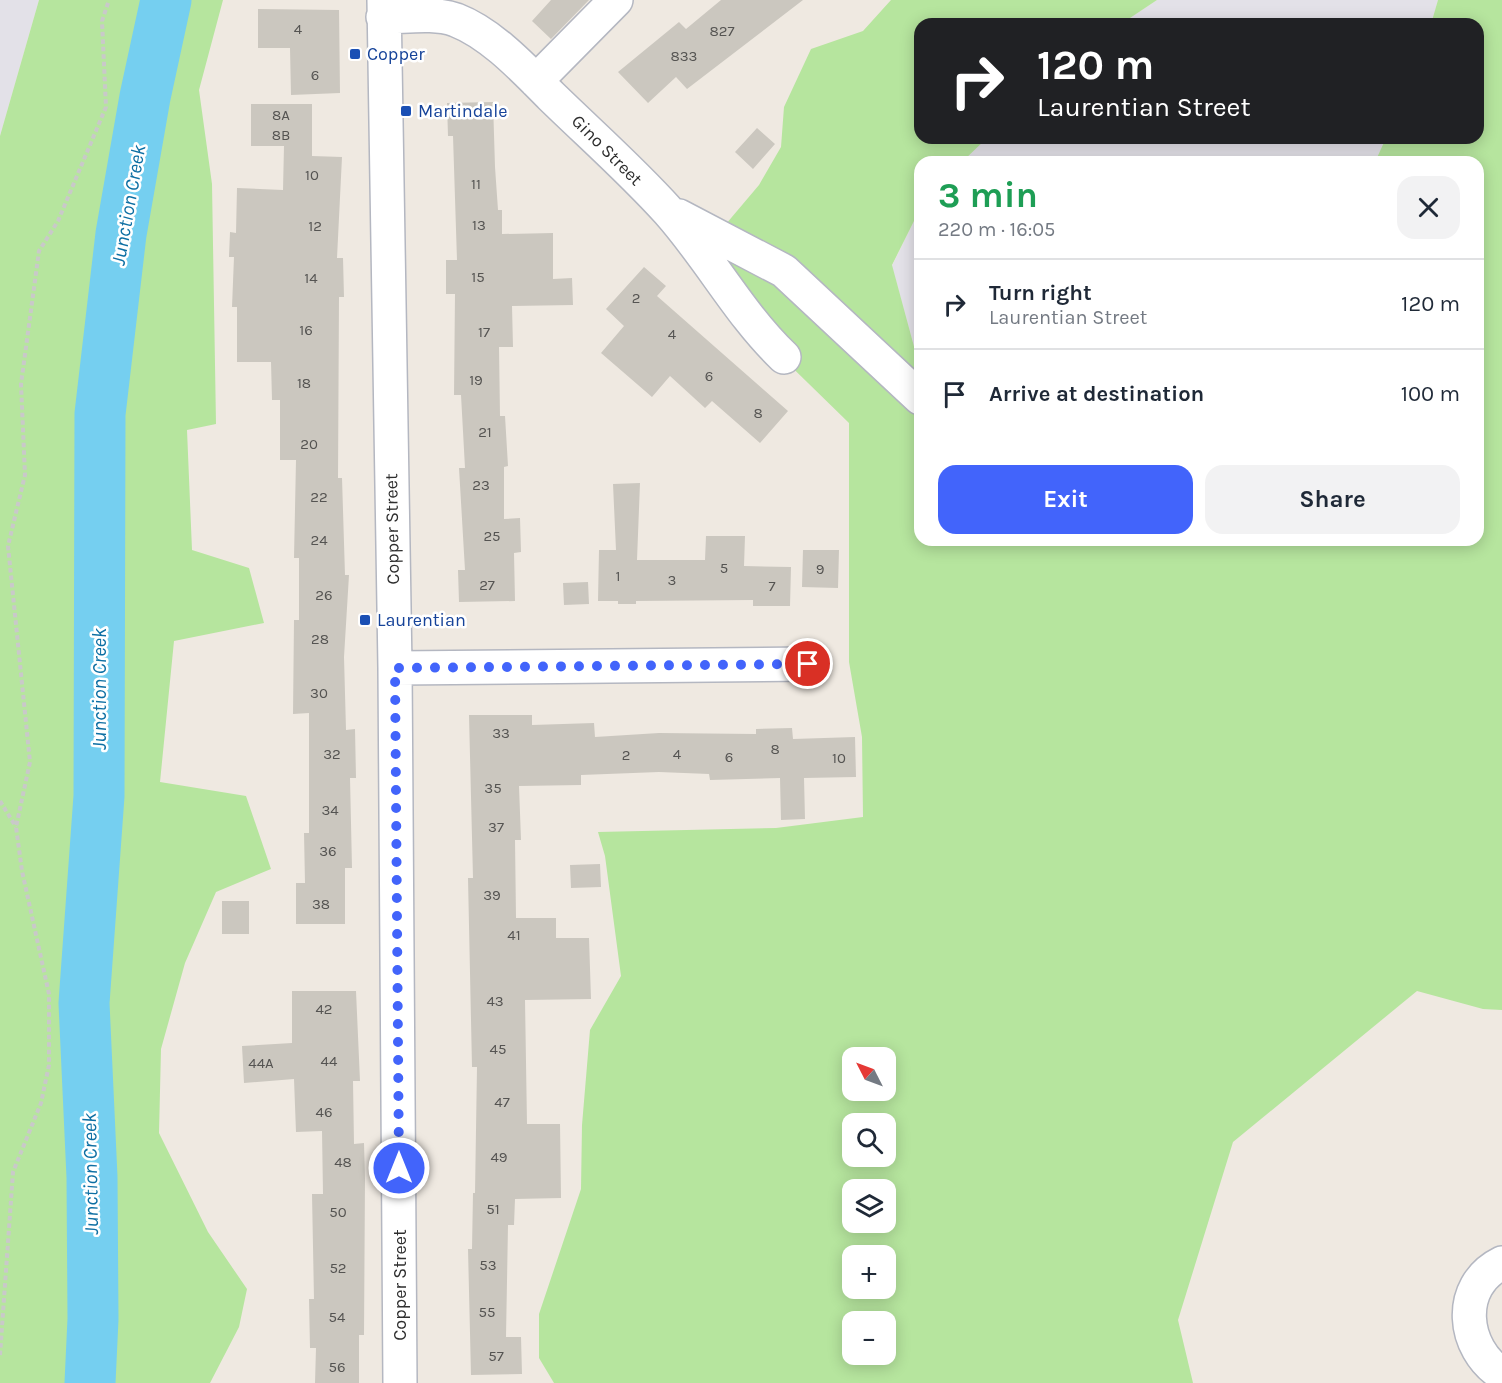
<!DOCTYPE html>
<meta charset="utf-8">
<style>
:root{--surface:#fff;--page:#f2f2f3;--text:#1f2937;--muted:#747a83;--line:#e0e1e3;--accent:#4264fb}
body{margin:0;font-family:Karla,sans-serif;background:var(--page);color:var(--text);height:100vh;display:flex;flex-direction:column;font-size:22px;white-space:nowrap}
*{box-sizing:border-box;margin:0}
p{font-size:20px;color:var(--muted)}
.icon{flex:none;width:33px;height:33px;fill:none;stroke:currentColor;stroke-width:2;stroke-linecap:round;stroke-linejoin:round}
.map{position:relative;flex:1;overflow:hidden}
.panel{position:absolute;left:914px;top:156px;width:570px;height:390px;display:flex;flex-direction:column;background:var(--surface);border-radius:18px;box-shadow:0 3px 15px #0003}
.panel>*{flex:none}
.banner{position:absolute;left:914px;top:18px;width:570px;height:126px;border-radius:18px;box-shadow:0 3px 15px #0003;background:#202124;color:#fff;overflow:hidden}
.needle{width:39px;rotate:312deg}
.fabs{position:absolute;left:842px;top:1047px;display:grid;gap:12px}
.fabs a{display:grid;place-items:center;width:54px;height:54px;border-radius:12px;background:var(--surface);box-shadow:0 3px 15px #0003;font-size:30px}
.pin{position:absolute;display:grid;place-items:center;width:51px;height:51px;color:#fff;margin:-26px;border:3px solid #fff;border-radius:50%;box-shadow:0 2px 6px #0007}
.me{position:absolute;width:66px;margin:-33px;rotate:0deg;stroke-linejoin:round;filter:drop-shadow(0 0 4px #0008)}
.turn{display:flex;align-items:center;gap:21px;height:126px;padding:0 24px;font-size:27px}
.turn .icon{width:78px;height:78px;stroke-width:2.5}
.turn b{display:block;font-size:42px;line-height:51px}
.round{display:grid;place-items:center;flex:none;width:63px;height:63px;border-radius:18px;background:var(--page)}
.headline{display:flex;align-items:center;justify-content:space-between;height:102px;padding:0 24px}
h1{font-size:36px;font-weight:700;line-height:45px;color:#1e9e55}
.cta{display:flex;gap:12px;margin-top:auto;padding:12px 24px}
.cta a{flex:1;height:69px;border-radius:18px;background:var(--accent);color:#fff;font-size:24px;font-weight:700;line-height:69px;text-align:center}
.cta a+a{background:var(--page);color:var(--text)}
ul{padding:0;list-style:none}
li{display:flex;align-items:center;gap:18px;height:90px;padding:0 24px;border-top:2px solid var(--line)}
li div{flex:1}
li b{display:block;font-size:22px}
li em{font-style:normal}
.map>svg:first-child{display:block}
.industrial{fill:#e3e1e8}
.green{fill:#b6e59e;fill-rule:evenodd}
.lines{fill:none;stroke-linecap:round;stroke-linejoin:round}
.river{stroke:#75cff0;stroke-width:51}
.building{fill:#cbc7bf}
.minor-casing{stroke:#b4b7c1;stroke-width:36}
.path{stroke:#c9c9c9;stroke-width:4;stroke-dasharray:4.5 3;stroke-linecap:butt}
.minor{stroke:#fff;stroke-width:33}
.route{stroke:#4264fb;stroke-width:10;stroke-dasharray:0 18}
.transit-dot{fill:#1a4fb4;stroke:#fff;stroke-width:2}
.labels{text-anchor:middle;stroke-width:5;stroke-linejoin:round;paint-order:stroke}
.number-label{font-size:15px;fill:#555452}
.transit-label{font-size:18px;fill:#164399;stroke:#fff;text-anchor:start}
.street-label{font-size:18px;fill:#2e2e2e;stroke:#fff}
.water-label{font-size:20px;font-style:italic;fill:#0d6fa3;stroke:#fff}
</style>
<div class="map">
<svg width="1502" height="1383" viewBox="0 0 1502 1383">
<rect width="100%" height="100%" fill="#efe9e1"/>
<path class="industrial" d="M0 0H39L0 136Z
M1157 0H1438L1431 24H1121Z
M987 138H1386L1375 162H962Z
M919 211V365L892 266Z"/>
<path class="green" d="M39 0H223L199 90 212 184 216 424 187 430 192 550 249 568 264 623 174 641 160 782 246 796 271 869 216 892 185 963 161 1049 159 1133 208 1232 247 1289 239 1327 210 1383H0V136Z
M891 0H1157L1121 24H920V138H987L962 162H920L919 211 892 265 919 365 920 540H1478V162H1375L1386 138H1478V24H1431L1438 0H1502V1010L1483 1009 1417 991 1233 1142 1178 1320 1193 1383H554L539 1358V1314L581 1189 582 1125 590 1030 621 976 605 856 598 832 776 828 863 817 862 737 849 662V423L767 343 715 237 759 185 781 147 784 107 811 49 863 31ZM852 1058H885V1090H852ZM852 1124H885V1156H852ZM852 1190H885V1222H852ZM852 1256H885V1288H852ZM852 1322H885V1354H852Z"/>
<g class="lines">
<path class="river" d="M90 1383 93 1319 92 1177 84 1003 99 796 100 414 121 234 145 97 166 0"/>
</g>
<path class="building" d="M551 0H589L551 39 532 21Z
M721 0H803L687 89 676 77 648 103 618 72 679 22 686 29Z
M258 9 339 10 340 93 291 95 290 48H258Z
M493 102 495 167 498 210H502V234L553 233V279L572 278 573 305 512 306 513 347H499L500 416H505L508 466 504 467V519L520 518 521 552 514 553 515 601 459 602 458 570H465L459 468H465L461 395H454L455 294H446V260H457L453 136H448L447 103Z
M251 104H312V156L342 157 337 258H343L344 297H339L338 478H342L345 575H349L344 657 346 730 355 729 356 778H350L352 868H345V924H296V883H305L304 833H309V713L293 714 294 620H299V558H294L296 460H280V400H272L271 362H237V307H232L234 257H229L230 232 236 233 237 188 283 190 284 146H251Z
M757 128 775 144 753 169 735 152Z
M644 267 666 286 657 296 788 411 760 443 712 401 705 408 670 376 652 397 601 353 624 326 606 309Z
M640 483 637 560H705L706 536H745L744 566 791 567 790 606H753V600L636 601V604H618V601H598L599 550H616L613 484Z
M803 550H839L838 588 802 587Z
M588 582 589 604 564 605 563 583Z
M469 715H532V725L594 723 595 737 659 733 756 734V729L792 728 793 739 855 737 856 777 804 778 805 819 781 820 780 778 710 780 709 774 659 772 581 775V785L519 786 521 840H515L516 918H556V938H589L591 999 525 1000 527 1124H560L561 1198 515 1199 514 1225H508L506 1337H521L522 1374 471 1375 468 1249H472L473 1193H475L477 1067H472L468 878H473Z
M600 864 601 887 571 888 570 865Z
M222 901H249V934H222Z
M292 991H356L360 1081H353L354 1144 364 1143 365 1179 364 1335H359V1383H315L316 1348H310L309 1299H314L312 1194H323L322 1131 296 1132 294 1079 244 1083 242 1046 292 1043Z"/>
<g class="lines">
<g class="minor-casing">
<path id="minor" d="M384 0 395 668 400 1383
M383 17C406 17 434 12 456 20 492 34 524 69 551 96 590 134 632 171 668 211 710 258 739 314 784 357
M536 81 616 0
M679 216 784 271 920 398
M395 668 808 664
M1502 1263C1455 1286 1462 1349 1502 1374"/>
</g>
<path class="path" d="M0 801 16 827
M0 1355 13 1172 41 1103 49 1065V994L22 871 16 827 30 762 8 546 25 475 21 384 39 251 58 221 106 107 102 21 109 0"/>
<use href="#minor" class="minor"/>
</g>
<g class="lines">
<path class="route" d="M399 1168 395 668 808 664"/>
</g>
<g class="transit-dot">
<rect x="349" y="48" width="12" height="12" rx="3"/>
<rect x="400" y="105" width="12" height="12" rx="3"/>
<rect x="359" y="614" width="12" height="12" rx="3"/>
</g>
<g class="labels">
<g class="number-label">
<text x="298" y="34">4</text>
<text x="722" y="36">827</text>
<text x="684" y="61">833</text>
<text x="315" y="80">6</text>
<text x="281" y="120">8A</text>
<text x="281" y="140">8B</text>
<text x="312" y="180">10</text>
<text x="476" y="189">11</text>
<text x="479" y="230">13</text>
<text x="315" y="231">12</text>
<text x="478" y="282">15</text>
<text x="311" y="283">14</text>
<text x="636" y="303">2</text>
<text x="306" y="335">16</text>
<text x="484" y="337">17</text>
<text x="672" y="339">4</text>
<text x="709" y="381">6</text>
<text x="476" y="385">19</text>
<text x="304" y="388">18</text>
<text x="758" y="418">8</text>
<text x="485" y="437">21</text>
<text x="309" y="449">20</text>
<text x="481" y="490">23</text>
<text x="319" y="502">22</text>
<text x="492" y="541">25</text>
<text x="319" y="545">24</text>
<text x="724" y="573">5</text>
<text x="820" y="574">9</text>
<text x="618" y="581">1</text>
<text x="672" y="585">3</text>
<text x="487" y="590">27</text>
<text x="772" y="591">7</text>
<text x="324" y="600">26</text>
<text x="320" y="644">28</text>
<text x="319" y="698">30</text>
<text x="501" y="738">33</text>
<text x="775" y="754">8</text>
<text x="332" y="759">32</text>
<text x="677" y="759">4</text>
<text x="626" y="760">2</text>
<text x="729" y="762">6</text>
<text x="839" y="763">10</text>
<text x="493" y="793">35</text>
<text x="330" y="815">34</text>
<text x="496" y="832">37</text>
<text x="328" y="856">36</text>
<text x="492" y="900">39</text>
<text x="321" y="909">38</text>
<text x="514" y="940">41</text>
<text x="495" y="1006">43</text>
<text x="324" y="1014">42</text>
<text x="498" y="1054">45</text>
<text x="329" y="1066">44</text>
<text x="261" y="1068">44A</text>
<text x="502" y="1107">47</text>
<text x="324" y="1117">46</text>
<text x="499" y="1162">49</text>
<text x="343" y="1167">48</text>
<text x="493" y="1214">51</text>
<text x="338" y="1217">50</text>
<text x="488" y="1270">53</text>
<text x="338" y="1273">52</text>
<text x="487" y="1317">55</text>
<text x="337" y="1322">54</text>
<text x="496" y="1361">57</text>
<text x="337" y="1372">56</text>
</g>
<g class="transit-label">
<text x="367" y="60">Copper</text>
<text x="418" y="117">Martindale</text>
<text x="377" y="626">Laurentian</text>
</g>
<g class="street-label">
<text transform="translate(607 150) rotate(45)" y="6">Gino Street</text>
<text transform="translate(392 529) rotate(-91)" y="6">Copper Street</text>
<text transform="translate(400 1285) rotate(-90)" y="6">Copper Street</text>
</g>
<g class="water-label">
<text transform="translate(128 205) rotate(-80)" y="7">Junction Creek</text>
<text transform="translate(99 689) rotate(-90)" y="7">Junction Creek</text>
<text transform="translate(90 1174) rotate(-91)" y="7">Junction Creek</text>
</g>
</g>
</svg>
<div class="fabs">
<a><svg class="needle" viewBox="-14 -14 28 28"><path d="M0-13l5 13h-10z" fill="#e53935"/><path d="M0 13l5-13h-10z" fill="#747a83"/></svg></a>
<a><svg class="icon" aria-label="search" viewBox="0 0 24 24"><circle cx="10" cy="10" r="6"/><path d="M15 15l6 6"/></svg></a>
<a><svg class="icon" aria-label="layers" viewBox="0 0 24 24"><path d="M12 4l9 5-9 5-9-5zM3 14l9 5 9-5"/></svg></a>
<a>+</a>
<a>−</a>
</div>
<div class="pin" style="left:808px;top:664px;background:#d93025"><svg class="icon" aria-label="arrive" viewBox="0 0 24 24"><path d="M6 21V4h12l-3 4 3 4H6"/></svg></div>
<svg class="me" style="left:399px;top:1168px" viewBox="-20 -20 40 40"><circle r="17" fill="#4264fb" stroke="#fff" stroke-width="3"/><path d="M0-11L8 9 0 5-8 9z" fill="#fff"/></svg>
<div class="banner">
<div class="turn"><svg class="icon" aria-label="right" viewBox="0 0 24 24"><path d="M7 20v-9h11M14 6l5 5-5 5"/></svg><div><b>120 m</b>Laurentian Street</div></div>
</div>
<section class="panel">
<div class="headline"><div><h1>3 min</h1><p>220 m · 16:05</p></div><a class="round"><svg class="icon" aria-label="close" viewBox="0 0 24 24"><path d="M6 6l12 12M18 6L6 18"/></svg></a></div>
<ul>
<li><svg class="icon" aria-label="right" viewBox="0 0 24 24"><path d="M7 20v-9h11M14 6l5 5-5 5"/></svg><div><b>Turn right</b><p>Laurentian Street</p></div><em>120 m</em></li>
<li><svg class="icon" aria-label="arrive" viewBox="0 0 24 24"><path d="M6 21V4h12l-3 4 3 4H6"/></svg><div><b>Arrive at destination</b></div><em>100 m</em></li>
</ul>
<div class="cta"><a>Exit</a><a>Share</a></div>
</section>
</div>
